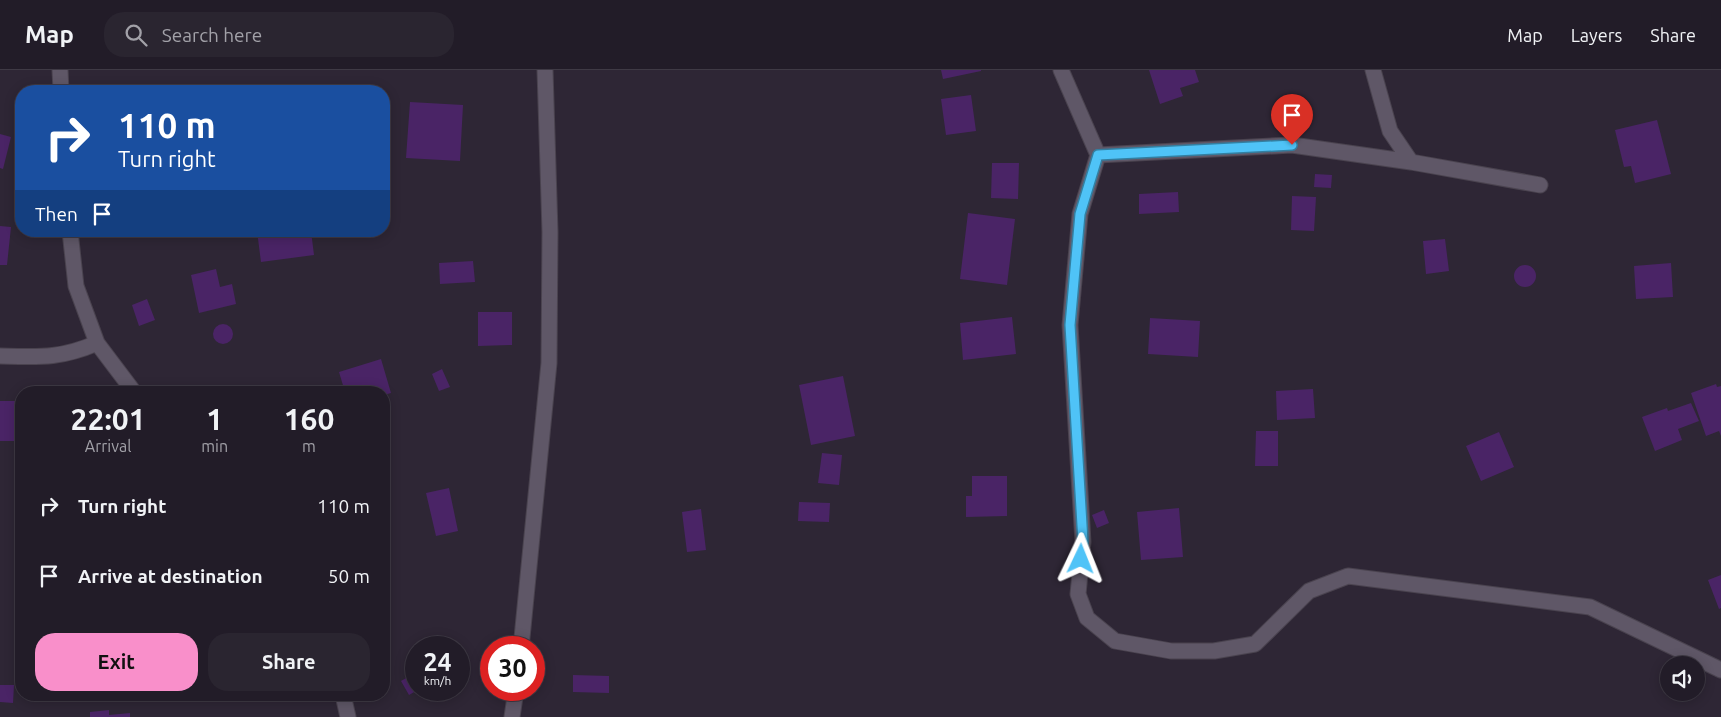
<!DOCTYPE html>
<style>
:root{--surface:#221c28;--page:#2a2530;--text:#f1f3f6;--muted:#a2a1a8;--line:#3f3a45;--accent:#f98fca}
body{margin:0;font-family:Ubuntu,sans-serif;background:var(--page);color:var(--text);height:100vh;display:flex;flex-direction:column;font-size:19px;white-space:nowrap}
*{box-sizing:border-box;margin:0}
p{font-size:16px;color:var(--muted)}
.icon{flex:none;width:28px;height:28px;fill:none;stroke:currentColor;stroke-width:2;stroke-linecap:round;stroke-linejoin:round}
.map{position:relative;flex:1;overflow:hidden}
.side{position:absolute;left:15px;top:316px;width:375px;height:315px;display:flex;flex-direction:column;background:var(--surface);border-radius:20px;box-shadow:0 2px 12px #0003,0 0 0 1px var(--line)}
.side>*{flex:none}
.guide{position:absolute;left:15px;top:15px;width:375px;height:152px;border-radius:20px;box-shadow:0 2px 12px #0003,0 0 0 1px var(--line);background:#1a4fa0;color:#fff;overflow:hidden}
.tools{position:absolute;left:1660px;top:586px;display:grid;gap:10px}
.tools a{display:grid;place-items:center;width:45px;height:45px;border-radius:50%;background:var(--surface);box-shadow:0 2px 12px #0003,0 0 0 1px var(--line);font-size:25px}
.speed{position:absolute;left:405px;top:566px;display:flex;gap:10px;font-size:25px;font-weight:700;text-align:center}
.speed>*{display:grid;place-content:center;width:65px;height:65px;border-radius:50%;background:var(--surface);box-shadow:0 2px 12px #0003,0 0 0 1px var(--line);line-height:1}
.speed small{font-size:12px;font-weight:400}
.speed .limit{border:8px solid #d22;background:#fff;color:#111}
.pin{position:absolute;display:grid;place-items:center;width:42px;height:42px;color:#fff;margin:-51px -21px;border-radius:50% 50% 50% 0;rotate:-45deg;box-shadow:0 0 5px #0007}
.pin .icon{rotate:45deg}
.me{position:absolute;width:55px;margin:-28px;rotate:2deg;stroke-linejoin:round;filter:drop-shadow(0 0 4px #0008)}
.turn{display:flex;align-items:center;gap:18px;height:105px;padding:0 20px;font-size:22px}
.turn .icon{width:65px;height:65px;stroke-width:2.5}
.turn b{display:block;font-size:35px;line-height:42px}
.then{display:flex;align-items:center;height:48px;padding:0 20px;background:#0003;gap:10px;font-size:19px}
.eta{display:flex;justify-content:space-evenly;align-items:center;height:85px;text-align:center}
.eta b{font-size:30px;font-weight:700;line-height:35px}
.cta{display:flex;gap:10px;margin-top:auto;padding:10px 20px}
.cta a{flex:1;height:58px;border-radius:20px;background:var(--accent);color:#111;font-size:20px;font-weight:700;line-height:58px;text-align:center}
.cta a+a{background:var(--page);color:var(--text)}
ul{padding:0;list-style:none}
li{display:flex;align-items:center;gap:15px;height:70px;padding:0 20px}
li div{flex:1}
li b{display:block;font-size:19px}
li em{font-style:normal}
header{display:flex;align-items:center;gap:30px;box-sizing:border-box;height:70px;padding:0 25px;background:var(--surface);border-bottom:1px solid var(--line)}
header strong{font-size:24px}
nav{display:flex;gap:28px;margin-inline-start:auto;font-size:18px}
.search{width:350px;height:45px;background:var(--page);display:flex;align-items:center;gap:12px;box-sizing:border-box;padding:0 18px;border-radius:20px;color:var(--muted);font-size:19px}
.map>svg:first-child{display:block}
.building{fill:#4a2466}
.lines{fill:none;stroke-linecap:round;stroke-linejoin:round}
.minor-casing{stroke:#4a434f;stroke-width:17}
.minor{stroke:#5f5767;stroke-width:15}
.route-casing{stroke:#337fa1;stroke-width:12}
.route{stroke:#4fc3f7;stroke-width:9}
</style>
<header>
<strong>Map</strong>
<div class="search"><svg class="icon" aria-label="search" viewBox="0 0 24 24"><circle cx="10" cy="10" r="6"/><path d="M15 15l6 6"/></svg>Search here</div>
<nav><a>Map</a><a>Layers</a><a>Share</a></nav>
</header>
<div class="map">
<svg width="1721" height="647" viewBox="0 0 1721 647">
<rect width="100%" height="100%" fill="#2e2635"/>
<path class="building" d="M941 0H981V1L943 9Z
M1149 0H1195L1199 12 1180 18 1183 26 1160 34Z
M297 15V21H265L264 17Z
M971 25 976 61 946 65 941 29Z
M410 32 463 35 460 91 406 88Z
M1657 50 1671 104 1635 113 1631 96 1624 97 1615 60Z
M0 64 11 67 3 99 0 98Z
M992 93H1019L1018 129 991 128Z
M1315 104 1332 105 1331 118 1314 117Z
M1178 122 1179 142 1139 144V124Z
M1292 126 1316 127 1314 161 1291 160Z
M968 143 1015 149 1007 215 960 209Z
M0 156 11 157 7 195H0Z
M257 161H311L314 185 261 192Z
M1445 169 1449 201 1426 204 1423 171Z
M473 191 475 212 440 214 439 193Z
M1671 193 1673 227 1636 229 1634 196Z
M1514 206a11 11 0 1 1 22 0a11 11 0 1 1-22 0Z
M216 199 220 217 232 214 236 234 199 243 191 205Z
M147 229 155 250 139 256 132 235Z
M478 242H512V275L478 276Z
M1012 247 1016 284 963 290 960 253Z
M1150 248 1200 251 1198 287 1148 284Z
M213 264a10 10 0 1 1 20 0a10 10 0 1 1-20 0Z
M381 289 391 323 384 325V322H345L339 302Z
M442 299 450 317 439 321 432 304Z
M843 306 855 366 811 375 799 315Z
M1716 314 1717 317 1721 316V366L1719 361 1706 366 1691 323Z
M1313 319 1315 348 1277 350 1276 321Z
M0 331H21V371H0Z
M1691 333 1699 351 1678 359 1682 370 1655 381 1642 347 1667 338 1668 341Z
M1256 361H1278V396H1255Z
M1499 362 1514 397 1481 411 1466 376Z
M822 383 842 385 839 415 818 413Z
M18 401H21V432H19Z
M972 406H1007V446L966 447V426H972Z
M449 418 458 461 436 466 426 423Z
M799 432 830 433 829 452 798 451Z
M1179 438 1183 487 1141 490 1137 442Z
M701 439 706 480 687 482 682 442Z
M1104 440 1109 453 1097 458 1092 445Z
M1721 505V538L1719 539 1708 510Z
M416 583V621L409 625 401 611 415 603 407 589Z
M573 605 609 606V623L573 622Z
M0 615H14L13 633 0 632Z
M109 640V645L130 643V647H90V642Z"/>
<g class="lines">
<g class="minor-casing">
<path id="minor" d="M60 0 61 21
M1061 0 1098 85 1080 144 1070 255 1083 472 1078 524 1087 548 1115 571 1171 581H1214L1255 574 1309 521 1348 506 1590 537 1721 600
M1373 0 1390 61 1411 92
M1098 85 1292 75 1411 92 1540 115
M70 161 76 216 97 273 134 322
M0 286C39 287 60 289 97 273
M521 578 549 293 550 162 545 0
M343 625 348 647
M512 647 516 620"/>
</g>
<use href="#minor" class="minor"/>
</g>
<g class="lines">
<g class="route-casing">
<path id="route" d="M1081 489 1083 472 1070 255 1080 144 1098 85 1292 75"/>
</g>
<use href="#route" class="route"/>
</g>
</svg>
<div class="tools">
<a><svg class="icon" aria-label="sound" viewBox="0 0 24 24"><path d="M4 9h4l5-4v14l-5-4H4zM17 9q2 3 0 6"/></svg></a>
</div>
<div class="speed"><div>24<small>km/h</small></div><div class="limit">30</div></div>
<div class="pin" style="left:1292px;top:75px;background:#d93025"><svg class="icon" aria-label="arrive" viewBox="0 0 24 24"><path d="M6 21V4h12l-3 4 3 4H6"/></svg></div>
<svg class="me" style="left:1081px;top:489px" viewBox="-20 -20 40 40"><path d="M0-17L14 15 0 8-14 15z" fill="#4fc3f7" stroke="#fff" stroke-width="4"/></svg>
<div class="guide">
<div class="turn"><svg class="icon" aria-label="right" viewBox="0 0 24 24"><path d="M7 20v-9h11M14 6l5 5-5 5"/></svg><div><b>110 m</b>Turn right</div></div>
<div class="then">Then<svg class="icon" aria-label="arrive" viewBox="0 0 24 24"><path d="M6 21V4h12l-3 4 3 4H6"/></svg></div>
</div>
<section class="side">
<div class="eta">
<div><b>22:01</b><p>Arrival</p></div>
<div><b>1</b><p>min</p></div>
<div><b>160</b><p>m</p></div>
</div>
<ul>
<li><svg class="icon" aria-label="right" viewBox="0 0 24 24"><path d="M7 20v-9h11M14 6l5 5-5 5"/></svg><div><b>Turn right</b></div><em>110 m</em></li>
<li><svg class="icon" aria-label="arrive" viewBox="0 0 24 24"><path d="M6 21V4h12l-3 4 3 4H6"/></svg><div><b>Arrive at destination</b></div><em>50 m</em></li>
</ul>
<div class="cta"><a>Exit</a><a>Share</a></div>
</section>
</div>
